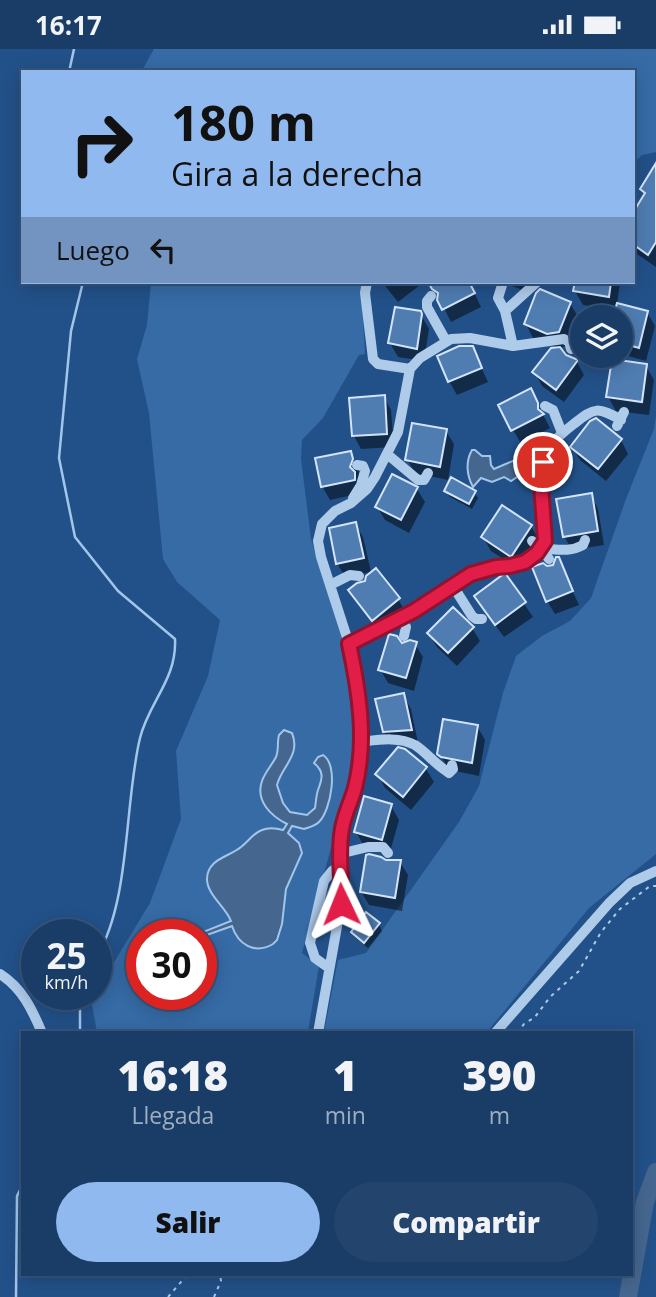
<!DOCTYPE html>
<html lang="es">
<style>
:root{--surface:#1a3d67;--page:#23446d;--text:#f1f3f6;--muted:#9faec0;--line:#38567b;--accent:#90b9f0}
body{margin:0;font-family:"Open Sans",sans-serif;background:var(--page);color:var(--text);height:100vh;display:flex;flex-direction:column;font-size:26px;white-space:nowrap}
*{box-sizing:border-box;margin:0}
p{font-size:23px;color:var(--muted)}
.icon{flex:none;width:38px;height:38px;fill:none;stroke:currentColor;stroke-width:2;stroke-linecap:round;stroke-linejoin:round}
.map{position:relative;flex:1;overflow:hidden}
.details{position:absolute;left:21px;top:982px;width:612px;height:245px;display:flex;flex-direction:column;background:var(--surface);border-radius:0px;box-shadow:0 4px 18px #0003,0 0 0 2px var(--line)}
.details>*{flex:none}
.hud{position:absolute;left:21px;top:21px;width:614px;height:214px;border-radius:0px;box-shadow:0 4px 18px #0003,0 0 0 2px var(--line);background:#90b9f0;color:#111;overflow:hidden}
.buttons{position:absolute;left:570px;top:256px;display:grid;gap:14px}
.buttons a{display:grid;place-items:center;width:63px;height:63px;border-radius:50%;background:var(--surface);box-shadow:0 4px 18px #0003,0 0 0 2px var(--line);font-size:35px}
.speed{position:absolute;left:21px;top:870px;display:flex;gap:14px;font-size:35px;font-weight:700;text-align:center}
.speed>*{display:grid;place-content:center;width:91px;height:91px;border-radius:50%;background:var(--surface);box-shadow:0 4px 18px #0003,0 0 0 2px var(--line);line-height:1}
.speed small{font-size:18px;font-weight:400}
.speed .limit{border:10px solid #d22;background:#fff;color:#111}
.pin{position:absolute;display:grid;place-items:center;width:60px;height:60px;color:#fff;margin:-30px;border:4px solid #fff;border-radius:50%;box-shadow:0 2px 7px #0007}
.me{position:absolute;width:77px;margin:-38px;rotate:358deg;stroke-linejoin:round;filter:drop-shadow(0 0 5px #0008)}
.turn{display:flex;align-items:center;gap:24px;height:147px;padding:0 35px;font-size:32px}
.turn .icon{width:91px;height:91px;stroke-width:2.5}
.turn b{display:block;font-size:49px;line-height:60px}
.then{display:flex;align-items:center;height:66px;padding:0 35px;background:#0003;gap:14px;font-size:26px}
.eta{display:flex;justify-content:space-evenly;align-items:center;height:119px;text-align:center}
.eta b{font-size:42px;font-weight:800;line-height:49px}
.primary-button{display:flex;gap:14px;margin-top:auto;padding:14px 35px}
.primary-button a{flex:1;height:80px;border-radius:42px;background:var(--accent);color:#111;font-size:28px;font-weight:800;line-height:80px;text-align:center}
.primary-button a+a{background:var(--page);color:var(--text)}
.status{display:flex;justify-content:space-between;align-items:center;height:49px;padding:0 35px;background:var(--surface);direction:ltr}
.status svg{height:19px;fill:currentColor}
.map>svg:first-child{display:block}
.green{fill:#366ba6;fill-rule:evenodd}
.water{fill:#45678f;stroke:#a2c6eb;stroke-width:2}
.shadow{fill:#0007}
.lines{fill:none;stroke-linecap:round;stroke-linejoin:round}
.stream{stroke:#a2c6eb;stroke-width:2.5}
.river{stroke:#45678f;stroke-width:18}
.building{fill:#4f7db2;stroke:#d3e4f8;stroke-width:2}
.path{stroke:#aecbea;stroke-width:2;stroke-dasharray:3.5 5;stroke-linecap:butt}
.minor{stroke:#aecbea;stroke-width:10}
.route-casing{stroke:#92132f;stroke-width:18}
.route{stroke:#e11d48;stroke-width:12}
</style>
<div class="status"><b>16:17</b><svg viewBox="0 0 49 12"><path d="M0 12V9h3v3zM5 12V6h3v6zM10 12V3h3v9zM15 12V0h3v12zM26 1h20v11H26zM47 4h2v5h-2z"/></svg></div>
<div class="map">
<svg width="656" height="1248" viewBox="0 0 656 1248">
<rect width="100%" height="100%" fill="#225189"/>
<path class="green" d="M154 0H656V103L642 106 634 113V23H141Z
M151 233H361L365 305 359 306 323 369 302 391 301 410 311 490 345 600 354 689 346 745 302 904 319 917 308 983H97L91 951 150 854 181 770 176 702 208 627 220 571 177 533 163 510 149 364 137 310 147 276ZM142 886H201V945H142Z
M656 367V805L589 859 487 983H324L338 911 366 904 459 773 479 737 503 644 516 607 542 587 570 572 591 549 626 450 654 380Z"/>
<path class="water" d="M472 401H475L482 407H490L491 416 494 420 515 411 520 426 511 432 504 428 492 433 481 429 473 438C467 427 465 413 472 401Z
M284 681 292 684C301 706 282 717 277 736L283 754 290 763 307 766 315 759C316 753 316 747 318 741 322 730 325 723 314 714L318 708 323 706C339 716 331 761 319 773 315 777 310 778 304 780L292 777 288 784 299 794 302 804 286 840 282 875 277 891 273 895C254 906 238 895 232 877L201 888 198 885 231 872C226 858 207 846 207 830 207 810 229 808 241 798 249 792 253 784 262 781 269 778 276 779 283 781L287 775C271 767 255 752 262 732 265 723 272 716 276 708 279 701 277 693 279 686Z"/>
<path class="shadow" d="M656 117V218L634 203V165L645 147 642 140Z
M382 233H424L398 253Z
M437 233H469L481 258 451 273 432 235Z
M501 233H531L528 243Z
M577 233H620L617 256 647 263 655 277 646 312 621 305V268L617 261 583 256 575 242Z
M570 254 578 268 566 297 559 299 533 289 526 275Z
M420 264 429 280 424 312 398 308 390 294Z
M472 299 488 333 457 346 449 332Z
M565 307 577 313 584 326 564 353 542 337 535 324Z
M646 317 654 331 649 366 616 362 608 348Z
M530 341 550 379 521 394 513 381Z
M384 348 391 361 394 398 361 400 354 387Z
M446 382 454 395 448 431 415 424 407 410Z
M621 391 628 405 606 432 580 411 572 398Z
M350 404 358 418 360 425 358 430 362 439V444L330 451 322 437Z
M417 440 425 453 409 484 385 471 377 458Z
M446 442 474 443 478 449 472 460 450 448Z
M591 446 598 460 604 496 572 501 564 487Z
M355 475 363 488 371 523 345 528 337 514Z
M531 477 539 491 519 520 491 502 483 488Z
M558 511 579 556 555 565 547 552 551 519Z
M505 527 533 568 504 588 484 561Z
M350 542 398 550 406 564 381 584Z
M472 579 480 592 457 617 437 598 429 585Z
M415 595 423 608 414 642 388 634 380 620 401 596Z
M403 646 411 660 418 694 392 696 384 683Z
M477 677 485 691 479 727 450 721 439 705Z
M404 702 426 720 434 733 411 761 385 739 378 726Z
M391 757 399 771 390 803 364 797 356 783Z
M386 813H400L408 826 402 862 369 856 361 843Z
M379 875 382 882 368 899 357 890 353 883Z"/>
<g class="lines">
<path class="stream" d="M69 23 74 0
M83 233 71 282 59 409 75 488 118 542 175 590C177 630 149 653 140 689 124 755 131 852 96 909
M80 984V945
M16 1248 17 1147 23 1135"/>
<path class="river" d="M628 1248 645 1153 656 1123"/>
</g>
<path class="building" d="M656 114V193L648 206 634 196V162L645 144 640 140Z
M428 233H469L475 244 442 261 437 251 438 244 432 240Z
M575 233H611L609 248 573 242Z
M540 240 571 253 559 283 547 285 524 275 536 244Z
M617 254 648 262 639 299 621 294V268H613Z
M395 258 421 262 422 265 417 300 388 294Z
M459 297H473L482 319 448 333 437 307Z
M560 298 566 306 578 311 556 341 532 323 551 299Z
M612 310 647 315 642 353 606 348Z
M531 339 538 354V360L544 365 511 382 498 356Z
M385 346 387 385 352 387 349 349Z
M596 369 622 390 598 420 570 398 590 372Z
M412 374 447 380 440 418 405 411Z
M351 402 353 410 350 418 355 423V431L321 438 315 409Z
M392 425 418 438 401 471 375 458Z
M451 428 476 442 469 455 444 442Z
M592 444 598 482 563 488 556 450Z
M502 456 532 476 511 508 481 488Z
M356 473 364 509 336 515 329 479Z
M556 508H559L573 542 546 553 532 518 543 514 547 517 553 516Z
M376 519 400 549 372 572 348 541 357 534 365 532 366 527Z
M505 524 526 553 495 576 474 547Z
M453 558 474 578 448 604 427 584Z
M389 585 397 587 402 594 410 591 417 593 406 629 378 621Z
M404 644 412 681 383 683 375 650Z
M443 670 478 676 472 714 441 708 437 705Z
M398 698 405 700 427 718 403 748 375 725Z
M364 747 392 755 382 791 354 783Z
M369 805 381 808 386 811H401L395 849 360 843 366 806Z
M366 863 380 874 364 894 351 883Z"/>
<g class="lines">
<path class="path" d="M517 984 524 975 535 968 550 948 579 922 601 883 620 860 650 837H656
M168 1248 188 1225
M214 1248 221 1232 220 1225"/>
<path class="minor" d="M367 233 365 244 373 310 378 315 410 320
M503 233 498 249 505 262
M431 247 427 252V258L446 292
M513 297 505 262 537 233
M545 357 553 361 562 384
M617 377 624 363
M387 405 418 431H424L428 424
M353 449 361 436 365 422 363 417 357 416
M532 492 541 499 549 510
M541 499C557 500 569 504 583 496L585 491
M330 536 350 526 359 527
M453 537 472 567 476 570H482
M401 570 406 578 404 587
M349 595C375 584 400 571 424 556 440 546 456 531 473 524 496 515 519 520 538 503 556 486 529 427 551 396 558 387 566 381 575 374 595 358 598 358 621 371
M360 693C377 691 399 687 415 696 426 703 434 714 445 721L449 724 453 720 452 716
M339 805 368 798H383L388 804
M329 919 315 909 310 894 324 832 332 822 339 817
M0 925C22 939 32 960 42 984
M318 984 341 855 343 834 339 805 342 780 355 737 361 685 357 630 349 595 321 508 318 492 322 475 335 462 351 454 367 440 375 428 398 383 410 320 420 309 451 290 470 289 513 297 564 290 569 293 571 300
M495 984 610 853 630 834 656 822"/>
</g>
<g class="lines">
<g class="route-casing">
<path id="route" d="M341 855C343 830 337 806 342 780 344 766 351 753 355 739 367 692 359 641 349 595L414 562 471 525 496 518 510 517 525 513 537 504 545 492 541 435 543 413"/>
</g>
<use href="#route" class="route"/>
</g>
</svg>
<div class="buttons">
<a><svg class="icon" aria-label="layers" viewBox="0 0 24 24"><path d="M12 4l9 5-9 5-9-5zM3 14l9 5 9-5"/></svg></a>
</div>
<div class="speed"><div>25<small>km/h</small></div><div class="limit">30</div></div>
<div class="pin" style="left:543px;top:413px;background:#d93025"><svg class="icon" aria-label="arrive" viewBox="0 0 24 24"><path d="M6 21V4h12l-3 4 3 4H6"/></svg></div>
<svg class="me" style="left:341px;top:855px" viewBox="-20 -20 40 40"><path d="M0-17L14 15 0 8-14 15z" fill="#e11d48" stroke="#fff" stroke-width="4"/></svg>
<div class="hud">
<div class="turn"><svg class="icon" aria-label="right" viewBox="0 0 24 24"><path d="M7 20v-9h11M14 6l5 5-5 5"/></svg><div><b>180 m</b>Gira a la derecha</div></div>
<div class="then">Luego<svg class="icon" aria-label="left" viewBox="0 0 24 24"><path d="M17 20v-9H6M10 6l-5 5 5 5"/></svg></div>
</div>
<section class="details">
<div class="eta">
<div><b>16:18</b><p>Llegada</p></div>
<div><b>1</b><p>min</p></div>
<div><b>390</b><p>m</p></div>
</div>
<div class="primary-button"><a>Salir</a><a>Compartir</a></div>
</section>
</div>
